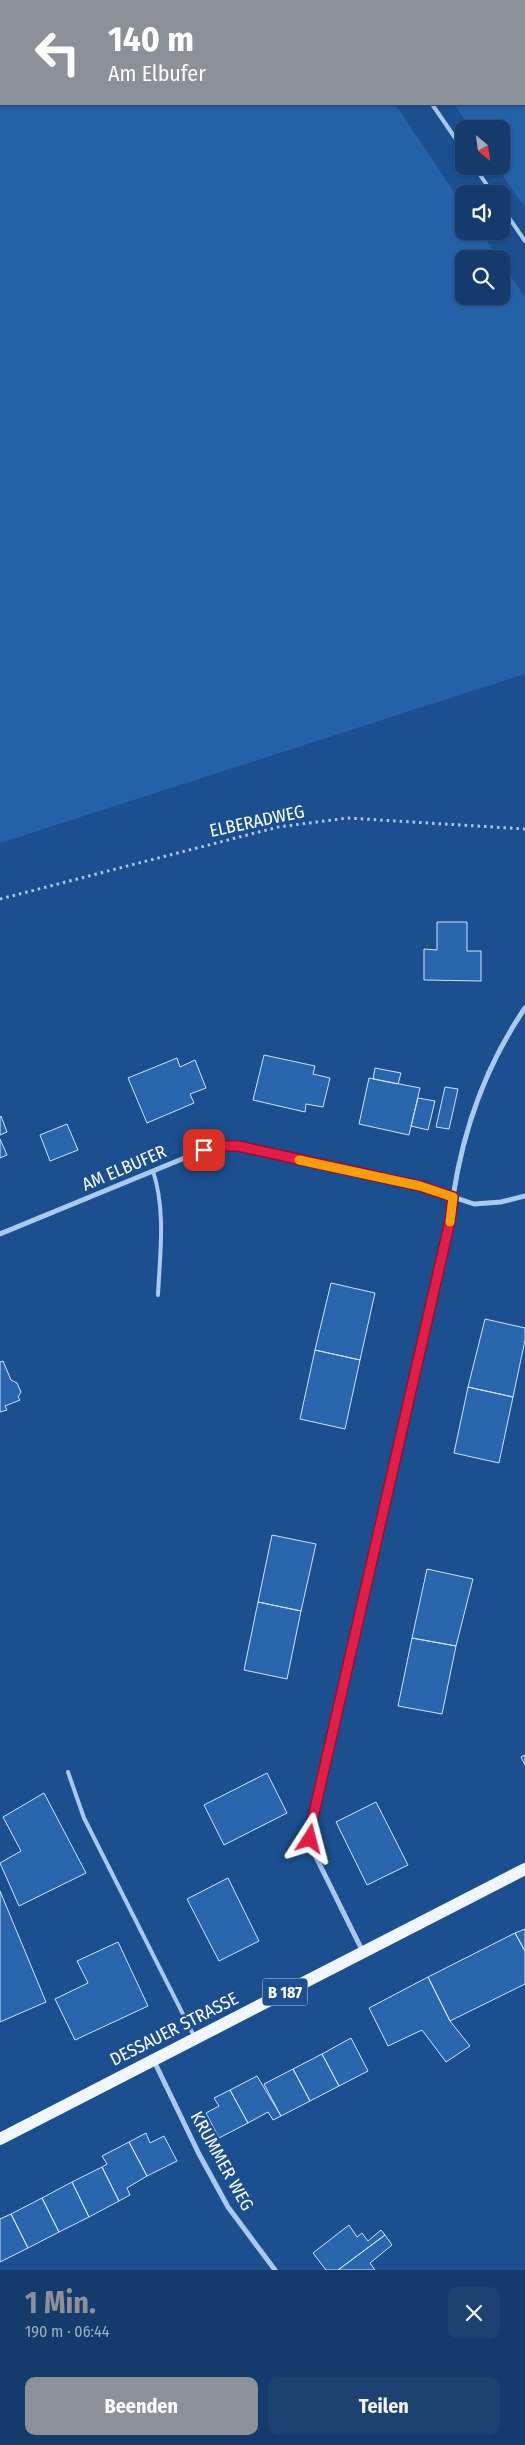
<!DOCTYPE html>
<html lang="de">
<meta charset="utf-8">
<style>
:root{--surface:#143b6b;--page:#1d4271;--text:#f1f3f6;--muted:#9dadc1;--line:#33557e;--accent:#8c9099}
body{margin:0;font-family:"Fira Sans Condensed",sans-serif;background:var(--page);color:var(--text);height:100vh;display:flex;flex-direction:column;font-size:19px;white-space:nowrap}
*{box-sizing:border-box;margin:0}
p{font-size:16px;color:var(--muted)}
.icon{flex:none;width:28px;height:28px;fill:none;stroke:currentColor;stroke-width:2;stroke-linecap:round;stroke-linejoin:round}
.map{position:relative;height:2270px;overflow:hidden}
.panel{display:flex;flex-direction:column;background:var(--surface);flex:1}
.panel>*{flex:none}
.hud{position:absolute;left:0px;top:0px;width:525px;height:105px;box-shadow:0 1px 4px #0004,0 0 0 1px var(--line);background:#8c9099;color:#fff;overflow:hidden}
.needle{width:32px;rotate:151deg}
.buttons{position:absolute;left:455px;top:120px;display:grid;gap:10px}
.buttons a{display:grid;place-items:center;width:55px;height:55px;border-radius:10px;background:var(--surface);box-shadow:0 1px 4px #0004,0 0 0 1px var(--line);font-size:25px}
.pin{position:absolute;display:grid;place-items:center;width:42px;height:42px;color:#fff;margin:-21px;border-radius:10px;box-shadow:0 2px 8px #0006}
.me{position:absolute;width:55px;margin:-28px;rotate:9deg;stroke-linejoin:round;filter:drop-shadow(0 0 4px #0008)}
.turn{display:flex;align-items:center;gap:18px;height:105px;padding:0 25px;font-size:22px}
.turn .icon{width:65px;height:65px;stroke-width:2.5}
.turn b{display:block;font-size:35px;line-height:42px}
.round{display:grid;place-items:center;flex:none;width:52px;height:52px;border-radius:10px;background:var(--page)}
.head{display:flex;align-items:center;justify-content:space-between;height:85px;padding:0 25px}
h1{font-size:30px;font-weight:700;line-height:38px;color:var(--accent)}
.button{display:flex;gap:10px;margin-top:auto;padding:10px 25px}
.button a{flex:1;height:58px;border-radius:10px;background:var(--accent);color:#fff;font-size:20px;font-weight:700;line-height:58px;text-align:center}
.button a+a{background:var(--page);color:var(--text)}
.map>svg:first-child{display:block}
.green{fill:#2461a8}
.building{fill:#2a66ad;stroke:#cfe3fa}
.lines{fill:none;stroke-linecap:round;stroke-linejoin:round}
.path{stroke:#a9c9ee;stroke-width:3;stroke-dasharray:2.5 4;stroke-linecap:butt}
.service{stroke:#a9c9ee;stroke-width:4}
.minor{stroke:#a9c9ee;stroke-width:5}
.primary{stroke:#f0f6ff;stroke-width:12}
.route-casing{stroke:#92132f;stroke-width:12}
.route{stroke:#e11d48;stroke-width:9}
.slow{stroke:#f59e0b;stroke-width:9}
.labels{text-anchor:middle;stroke-width:5;stroke-linejoin:round;paint-order:stroke}
.shield{fill:#1b4f8f;stroke:#bbcadd;stroke-width:1}
.shield-label{font-size:16px;font-weight:bold;fill:#fff}
.street-label{font-size:18px;fill:#fff;stroke:#1b4f8f}
</style>
<div class="map">
<svg width="525" height="2270" viewBox="0 0 525 2270">
<rect width="100%" height="100%" fill="#1b4f8f"/>
<path class="green" d="M0 0H372L1 1V104H395L464 207V231H480L499 259H464V296H501V262L525 297V674L0 843Z
M424 0H525V208L496 166H501V129H471L454 104H524V1Z"/>
<path class="building" d="M437 922H467V951H481V981L424 980V949L437 950Z
M264 1055 315 1066 313 1074 330 1078 323 1107 306 1104 305 1112 253 1100Z
M177 1058 180 1067 195 1060 206 1088 190 1094 194 1103 147 1123 128 1078Z
M375 1068 401 1073 398 1084 373 1079Z
M369 1078 420 1088 409 1135 359 1124Z
M445 1087 458 1089 449 1129 436 1127Z
M418 1098 435 1101 428 1130 411 1126Z
M1 1116 7 1132 0 1135V1117Z
M67 1124 78 1150 50 1161 40 1135Z
M0 1139 7 1155 0 1158Z
M331 1283 375 1293 360 1360 315 1350Z
M485 1319 525 1328V1340L513 1397 468 1387Z
M315 1350 360 1360 345 1429 300 1419Z
M3 1361 11 1380 17 1383 21 1392 18 1397 20 1400 5 1406 7 1410 0 1412V1362Z
M468 1387 513 1397 499 1463 454 1453Z
M272 1535 316 1544 301 1611 258 1602Z
M427 1569 473 1579 456 1646 412 1638Z
M258 1602 301 1611 287 1679 244 1670Z
M412 1638 456 1646 442 1714 398 1706Z
M525 1755V1765L521 1757Z
M267 1773 287 1813 224 1845 204 1805Z
M44 1793 86 1873 19 1906 0 1863 21 1851 3 1817Z
M376 1802 408 1865 367 1885 336 1822Z
M228 1878 259 1941 219 1961 187 1899Z
M0 1891 46 2002 0 2022Z
M525 1929V1951L515 1933Z
M515 1933 525 1951V1984L450 2021 428 1977Z
M118 1942 148 2006 75 2040 55 1999 88 1983 77 1961Z
M428 1977 450 2021 470 2046 446 2062 422 2030 388 2046 369 2008Z
M351 2038 368 2071 339 2086 322 2054Z
M322 2054 339 2086 310 2101 293 2069Z
M293 2069 310 2101 281 2116 264 2084Z
M257 2076 281 2116 273 2120 268 2112 248 2123 230 2090Z
M230 2090 248 2123 219 2138 206 2113 219 2106 214 2098Z
M146 2133 150 2143 164 2136 177 2161 147 2176 129 2142Z
M129 2142 147 2176 127 2188 130 2195 119 2201 102 2167 107 2164 102 2156Z
M102 2167 119 2201 89 2217 72 2182Z
M72 2182 89 2217 59 2232 42 2198Z
M42 2198 59 2232 28 2248 11 2214Z
M11 2214 28 2248 0 2262V2219Z
M349 2225 357 2237 362 2233 368 2241 381 2230 385 2235 338 2270H326L313 2253Z
M385 2235 392 2245 370 2263 375 2270H338Z"/>
<g class="lines">
<path class="path" d="M0 899 278 827 348 818 525 829"/>
<path class="service" d="M397 1V0
M432 104 464 151
M474 166 493 194
M501 206 525 241
M153 1171C166 1211 160 1253 158 1295
M68 1772 84 1818 194 2036"/>
<path class="minor" d="M0 1234 204 1150 223 1146H238L420 1186 474 1204 501 1202 525 1196
M363 1952 315 1855 310 1839 312 1822 450 1221C458 1145 482 1071 525 1008
M154 2061 199 2154 228 2207 275 2270"/>
<path class="primary" d="M0 2139 525 1869"/>
</g>
<g class="lines">
<g class="route-casing">
<path id="route" d="M204 1150 223 1146H238L420 1186 453 1197 450 1221 312 1822 310 1839"/>
</g>
<use href="#route" class="route"/>
<path class="slow" d="M299 1160 420 1186 453 1197 450 1222"/>
</g>
<g class="labels">
<rect class="shield" x="262.5" y="1978.5" width="45" height="27" rx="4"/>
<g class="shield-label">
<text x="285" y="1998">B 187</text>
</g>
<g class="street-label">
<text transform="translate(257 821) rotate(-12)" y="6">ELBERADWEG</text>
<text transform="translate(124 1168) rotate(-23)" y="6">AM ELBUFER</text>
<text transform="translate(174 2029) rotate(-27)" y="6">DESSAUER STRASSE</text>
<text transform="translate(222 2161) rotate(61)" y="6">KRUMMER WEG</text>
</g>
</g>
</svg>
<div class="buttons">
<a><svg class="needle" viewBox="-14 -14 28 28"><path d="M0-13l5 13h-10z" fill="#e53935"/><path d="M0 13l5-13h-10z" fill="#9dadc1"/></svg></a>
<a><svg class="icon" aria-label="sound" viewBox="0 0 24 24"><path d="M4 9h4l5-4v14l-5-4H4zM17 9q2 3 0 6"/></svg></a>
<a><svg class="icon" aria-label="search" viewBox="0 0 24 24"><circle cx="10" cy="10" r="6"/><path d="M15 15l6 6"/></svg></a>
</div>
<div class="pin" style="left:204px;top:1150px;background:#d93025"><svg class="icon" aria-label="arrive" viewBox="0 0 24 24"><path d="M6 21V4h12l-3 4 3 4H6"/></svg></div>
<svg class="me" style="left:310px;top:1839px" viewBox="-20 -20 40 40"><path d="M0-17L14 15 0 8-14 15z" fill="#e11d48" stroke="#fff" stroke-width="4"/></svg>
<div class="hud">
<div class="turn"><svg class="icon" aria-label="left" viewBox="0 0 24 24"><path d="M17 20v-9H6M10 6l-5 5 5 5"/></svg><div><b>140 m</b>Am Elbufer</div></div>
</div>
</div>
<section class="panel">
<div class="head"><div><h1>1 Min.</h1><p>190 m · 06:44</p></div><a class="round"><svg class="icon" aria-label="close" viewBox="0 0 24 24"><path d="M6 6l12 12M18 6L6 18"/></svg></a></div>
<div class="button"><a>Beenden</a><a>Teilen</a></div>
</section>
